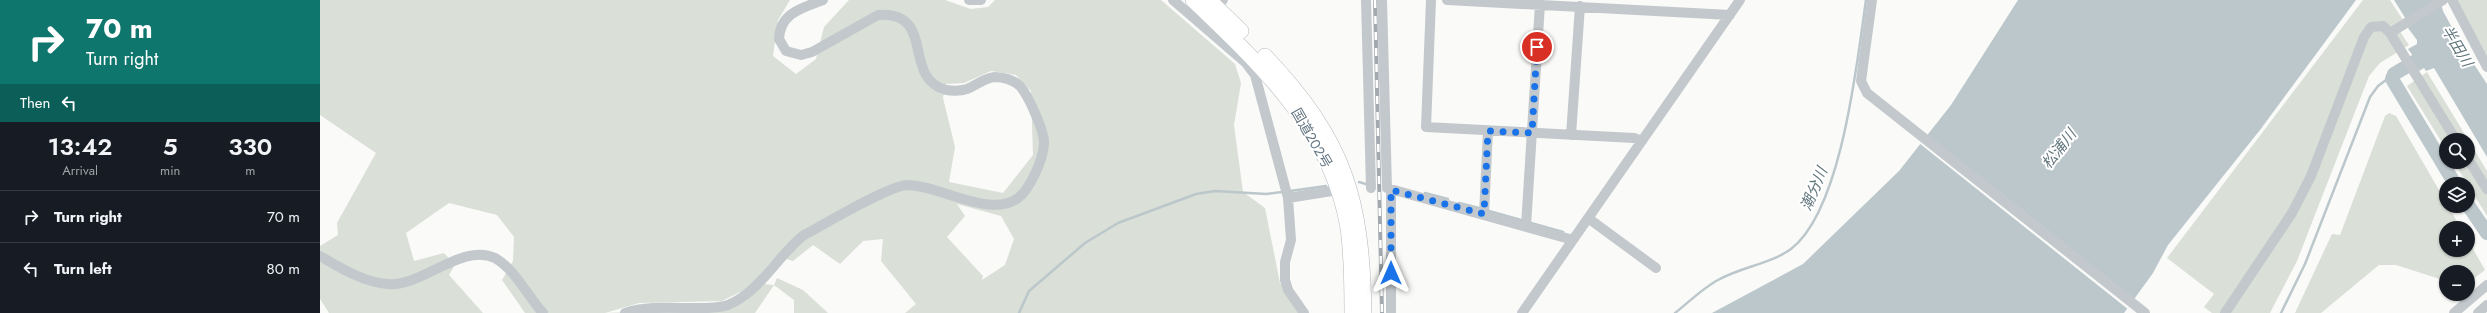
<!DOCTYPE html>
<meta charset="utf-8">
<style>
:root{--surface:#171b24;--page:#20242c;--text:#f1f3f6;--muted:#9ea1a6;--line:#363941}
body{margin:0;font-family:Jost,"Noto Sans JP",sans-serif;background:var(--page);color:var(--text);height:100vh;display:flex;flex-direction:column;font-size:15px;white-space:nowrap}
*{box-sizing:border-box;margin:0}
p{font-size:13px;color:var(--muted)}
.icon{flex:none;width:22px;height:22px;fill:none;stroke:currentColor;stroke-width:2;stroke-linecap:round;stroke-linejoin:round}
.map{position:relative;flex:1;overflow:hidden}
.panel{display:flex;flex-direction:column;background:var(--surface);width:320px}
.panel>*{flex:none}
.hud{background:#0f766e;color:#fff;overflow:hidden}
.tools{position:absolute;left:2119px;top:133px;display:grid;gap:8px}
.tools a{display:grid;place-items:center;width:36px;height:36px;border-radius:50%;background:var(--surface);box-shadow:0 1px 3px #0004;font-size:20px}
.pin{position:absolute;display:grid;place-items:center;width:34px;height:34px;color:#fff;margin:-17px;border:2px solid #fff;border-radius:50%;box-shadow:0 1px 4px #0007}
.me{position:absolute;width:44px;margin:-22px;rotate:0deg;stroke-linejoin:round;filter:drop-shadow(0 0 3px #0008)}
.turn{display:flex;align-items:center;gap:14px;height:84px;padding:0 20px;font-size:18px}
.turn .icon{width:52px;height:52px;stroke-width:2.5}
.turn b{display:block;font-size:28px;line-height:34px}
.then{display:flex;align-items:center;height:38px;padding:0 20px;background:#0003;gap:8px;font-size:15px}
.eta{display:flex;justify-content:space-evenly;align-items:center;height:68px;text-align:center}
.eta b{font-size:24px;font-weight:600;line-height:28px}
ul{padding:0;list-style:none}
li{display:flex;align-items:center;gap:12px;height:52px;padding:0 20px;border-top:1px solid var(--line)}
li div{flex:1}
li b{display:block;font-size:15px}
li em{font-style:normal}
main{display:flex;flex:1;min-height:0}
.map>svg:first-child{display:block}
.green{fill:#dadfd7;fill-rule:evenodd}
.water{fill:#bbc7cb}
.pier{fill:#fafaf8}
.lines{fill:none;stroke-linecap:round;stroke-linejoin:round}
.stream{stroke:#bbc7cb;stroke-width:2.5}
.river{stroke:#bbc7cb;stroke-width:14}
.highway-casing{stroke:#b4b9bd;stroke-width:16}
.minor{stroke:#c3c8cc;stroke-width:10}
.highway{stroke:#fff;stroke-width:15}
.rail-casing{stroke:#a2aab0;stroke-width:4}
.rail{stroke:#fff;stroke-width:2.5;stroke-dasharray:8;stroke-linecap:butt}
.route{stroke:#1a73e8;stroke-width:7;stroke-dasharray:0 12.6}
.labels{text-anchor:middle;stroke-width:4;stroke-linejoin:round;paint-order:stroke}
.street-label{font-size:14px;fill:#657683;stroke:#fff}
.water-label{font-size:15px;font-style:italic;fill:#60757c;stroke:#fff}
</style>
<main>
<section class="panel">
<div class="hud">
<div class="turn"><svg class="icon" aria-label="right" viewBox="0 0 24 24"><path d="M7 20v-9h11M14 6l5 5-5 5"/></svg><div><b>70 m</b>Turn right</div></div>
<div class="then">Then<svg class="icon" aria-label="left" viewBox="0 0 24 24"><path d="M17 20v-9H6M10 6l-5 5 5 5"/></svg></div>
</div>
<div class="eta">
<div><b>13:42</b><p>Arrival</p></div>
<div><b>5</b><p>min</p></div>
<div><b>330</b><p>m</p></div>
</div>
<ul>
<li><svg class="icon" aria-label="right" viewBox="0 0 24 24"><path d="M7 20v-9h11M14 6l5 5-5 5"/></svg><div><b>Turn right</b></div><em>70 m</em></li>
<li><svg class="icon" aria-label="left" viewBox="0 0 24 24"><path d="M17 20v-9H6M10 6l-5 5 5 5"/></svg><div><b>Turn left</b></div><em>80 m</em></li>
</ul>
</section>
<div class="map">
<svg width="2167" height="313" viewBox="0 0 2167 313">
<rect width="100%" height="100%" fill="#fafaf8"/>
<path class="green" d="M0 0H470L458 20 453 56 476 74 496 59 504 27 529 0H625L651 9 668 7 675 0H841L915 64 921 83 914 125 923 192 945 208 960 283 979 313H585L596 304 561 261 563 239 543 241 520 264 493 245 473 261 456 256 428 288 402 301 319 303 285 313 413 308 444 284 454 285 457 278 483 290 508 313H474V300L454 285 435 313H205L182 280 193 261 194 237 177 215 129 203 86 233 94 261 124 253 135 265 129 275 163 313H9L0 299V246L18 235 17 223 56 153 0 115ZM671 71 696 75 711 91 713 155 683 193 629 182 635 147 623 98 626 84 644 83ZM637 204 681 216 694 239 685 265 662 280 663 276 627 237 645 216Z
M2043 0H2070L2083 20 2076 26 2089 45 2060 63 2049 76 1977 261 1950 313H1892L1884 307 1894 294 1847 258Z
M2135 0H2167V60Z
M2107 72 2167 171V216L2134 162H2148V140H2126V149L2087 86Z
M2069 113 2076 116 2126 202V206H2128L2141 228H2126V250H2148V240L2165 270 2148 283V272H2126V281L2076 265H2059L2001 313H1975L2012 234 2020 235 2065 116Z"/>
<path class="water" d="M1698 0H2036L1940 130 1848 245 1833 273 1804 313H1392L1483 264 1579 171 1631 105Z
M2074 0H2120L2123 11 2142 46 2167 84V157L2114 68 2106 71 2104 68 2099 71 2091 57 2093 56 2088 49 2097 44V40L2088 28 2089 24Z"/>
<path class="pier" d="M1606 134 1816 300 1809 310 1599 143Z"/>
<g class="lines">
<path class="stream" d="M1039 182 1046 184
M970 191 1006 186
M1105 193 1128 199
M1139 203 1159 208
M1169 211 1201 220
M1211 223 1243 232
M699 313 709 291 765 243 798 223 876 194 895 191 946 194 962 192
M1355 313C1369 302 1383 288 1398 280 1421 267 1450 264 1471 249 1522 210 1537 62 1546 0
M1961 313 1985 264 2050 97 2058 86 2074 74"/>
<path class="river" d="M2101 58 2074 74 2072 79 2135 184
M2148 205 2167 233"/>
<g class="highway-casing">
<path id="highway" d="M873 0C941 65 1012 131 1028 228 1032 257 1032 285 1032 313
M889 0 921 31
M945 56C1025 140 1042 198 1044 313"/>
</g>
<path class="minor" d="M649 0H661
M853 0 882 25C891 16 894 7 903 0
M1046 0 1051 188
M1062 0 1067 188 1253 240
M1111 0 1106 127 1314 138 1322 141
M1127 0 1410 15
M1552 0 1541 81 1547 93 1825 313
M2132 0 2167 67
M882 25 926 63 935 75 968 198 971 240 965 262V280L968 290 984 313
M2070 33 2123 0
M1251 135 1260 6
M2148 159 2167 189
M1071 190V313
M968 198 1018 190
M1164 214 1168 131
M1268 218 1336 268
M1206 226 1220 4
M0 256C21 268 43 282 67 284 101 288 142 242 175 258 195 269 208 297 223 313
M305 313C337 302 382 313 408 305 441 291 457 256 484 235 505 224 568 186 587 185 619 185 671 219 698 198 710 189 723 160 724 144 725 132 708 95 700 86 694 80 683 77 675 77 664 78 657 85 647 89 641 91 633 91 626 90 581 78 617 11 558 15L492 52 481 55 466 51 459 39C460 13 482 8 503 0
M1202 313 1420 0
M1905 313 1972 213 1991 176 2044 37 2051 27 2063 26 2070 33 2136 140
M2134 313 2167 285
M2158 313 2167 305"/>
<use href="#highway" class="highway"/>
<g class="rail-casing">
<path id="rail" d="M1055 0 1062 313"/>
</g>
<use href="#rail" class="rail"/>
</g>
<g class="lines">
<path class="route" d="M1071 273V190L1164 214 1168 131 1212 133 1217 47"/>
</g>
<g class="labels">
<g class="street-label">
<text transform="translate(992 138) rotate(60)" y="5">国道202号</text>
</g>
<g class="water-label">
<text transform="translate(2137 46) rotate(59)" y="5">半田川</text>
<text transform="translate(1739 149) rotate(-52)" y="5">松浦川</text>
<text transform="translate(1494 189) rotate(-67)" y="5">潮分川</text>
</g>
</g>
</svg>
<div class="tools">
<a><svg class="icon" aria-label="search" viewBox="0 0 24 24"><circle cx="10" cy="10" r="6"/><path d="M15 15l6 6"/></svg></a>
<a><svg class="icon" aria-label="layers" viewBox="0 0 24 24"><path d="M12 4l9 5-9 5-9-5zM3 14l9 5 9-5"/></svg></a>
<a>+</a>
<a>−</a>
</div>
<div class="pin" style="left:1217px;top:47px;background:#d93025"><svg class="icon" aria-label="arrive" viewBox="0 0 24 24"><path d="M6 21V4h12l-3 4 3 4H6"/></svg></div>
<svg class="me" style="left:1071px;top:273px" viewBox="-20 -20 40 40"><path d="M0-17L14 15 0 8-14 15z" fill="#1a73e8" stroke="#fff" stroke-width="4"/></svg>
</div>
</main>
